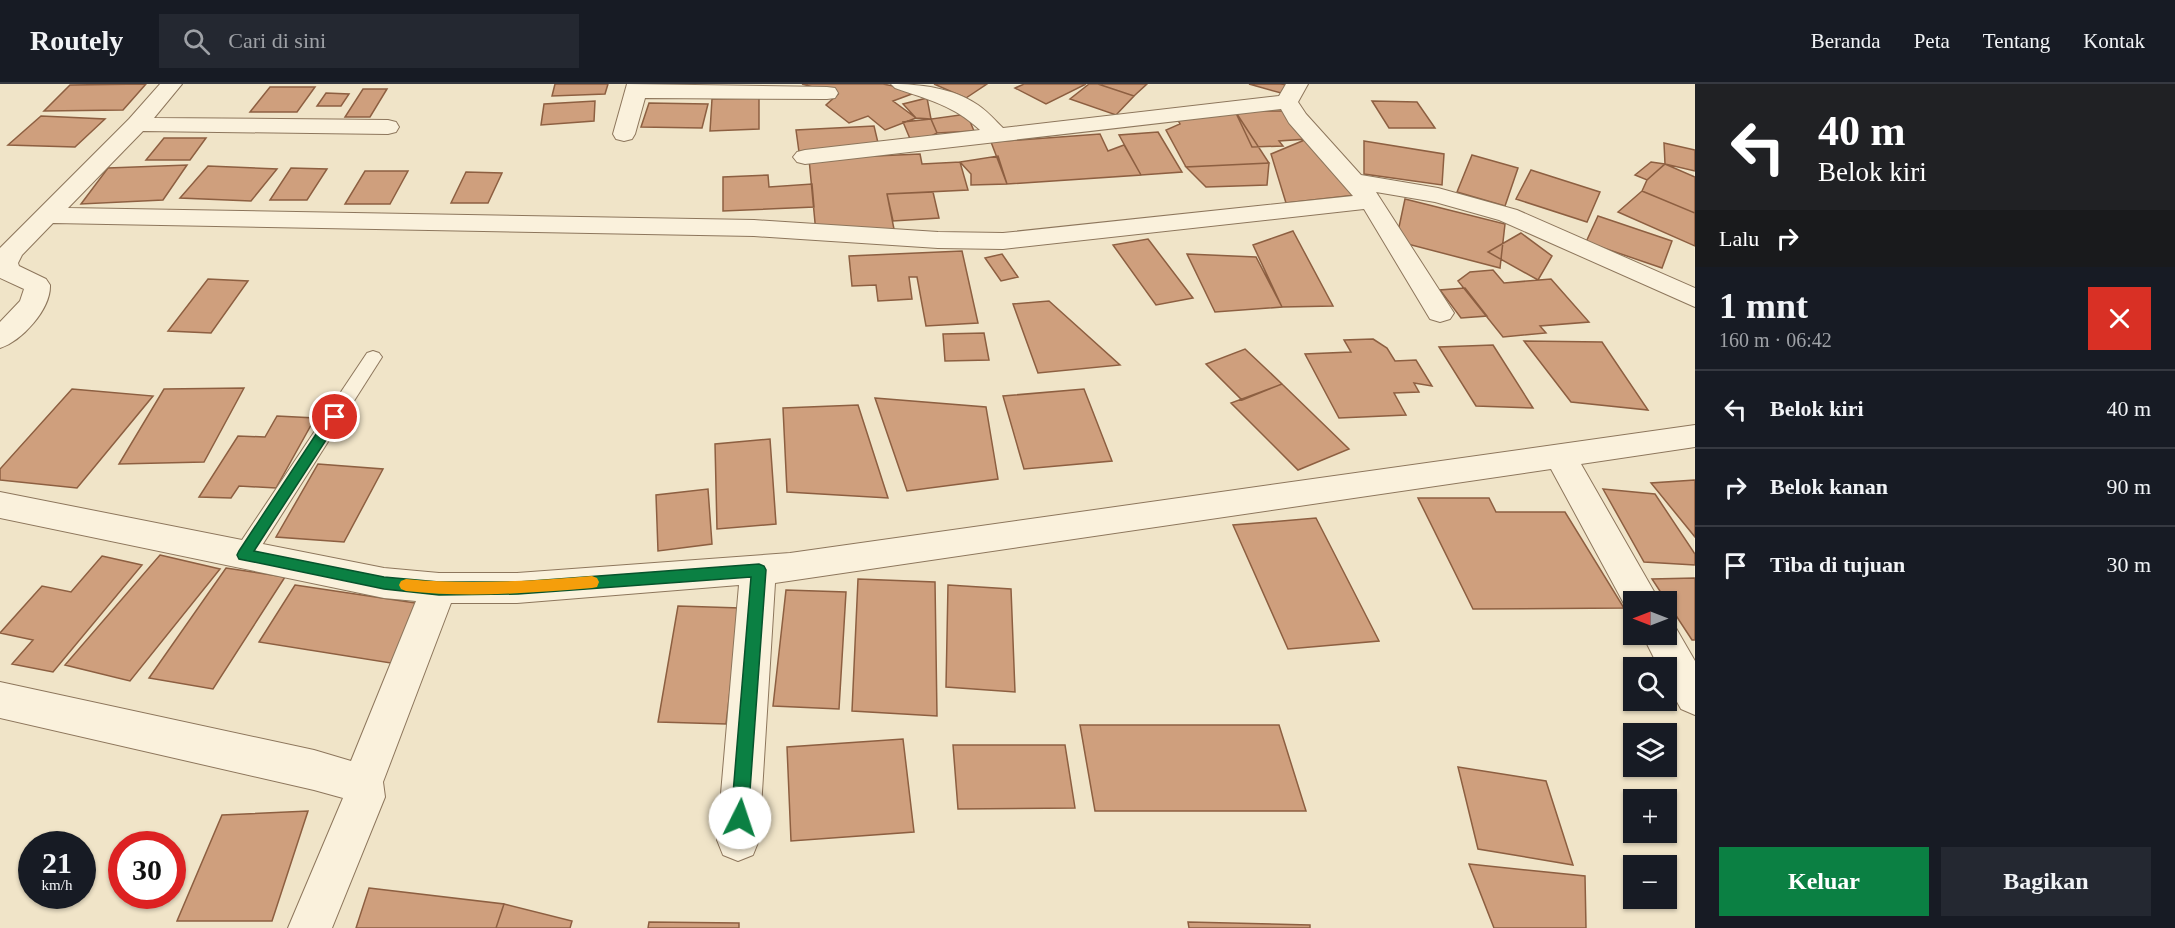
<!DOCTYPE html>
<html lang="id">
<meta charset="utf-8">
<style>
:root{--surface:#171b24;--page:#242831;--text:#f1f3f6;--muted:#9ea1a6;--line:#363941;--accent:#0b8043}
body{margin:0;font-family:"Times New Roman",serif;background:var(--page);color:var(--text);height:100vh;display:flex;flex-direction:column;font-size:22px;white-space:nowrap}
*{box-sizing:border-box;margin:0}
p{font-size:20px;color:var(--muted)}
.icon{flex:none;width:33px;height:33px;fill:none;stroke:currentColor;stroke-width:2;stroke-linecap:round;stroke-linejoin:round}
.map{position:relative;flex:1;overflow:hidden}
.side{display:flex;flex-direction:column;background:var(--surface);width:480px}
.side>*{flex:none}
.banner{background:#202124;color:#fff;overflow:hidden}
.needle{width:39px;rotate:270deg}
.controls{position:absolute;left:1623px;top:507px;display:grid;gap:12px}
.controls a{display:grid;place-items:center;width:54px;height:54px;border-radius:0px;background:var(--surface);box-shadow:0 2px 4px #0004;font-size:30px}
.speed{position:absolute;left:18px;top:747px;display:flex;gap:12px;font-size:30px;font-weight:700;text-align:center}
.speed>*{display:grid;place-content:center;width:78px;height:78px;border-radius:50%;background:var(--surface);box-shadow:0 2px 4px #0004;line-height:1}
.speed small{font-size:15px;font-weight:400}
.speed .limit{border:9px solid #d22;background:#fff;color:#111}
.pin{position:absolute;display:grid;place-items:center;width:51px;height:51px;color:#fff;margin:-26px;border:3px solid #fff;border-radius:50%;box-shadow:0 2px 6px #0007}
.me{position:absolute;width:66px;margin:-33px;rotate:4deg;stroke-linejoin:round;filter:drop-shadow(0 0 4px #0008)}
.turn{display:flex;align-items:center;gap:21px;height:126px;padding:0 24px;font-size:27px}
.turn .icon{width:78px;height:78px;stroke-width:2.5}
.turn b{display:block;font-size:42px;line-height:51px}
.then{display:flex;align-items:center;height:57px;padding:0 24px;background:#0003;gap:12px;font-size:22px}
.round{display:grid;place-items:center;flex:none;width:63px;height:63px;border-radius:0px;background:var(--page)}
.headline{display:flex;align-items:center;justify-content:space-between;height:102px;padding:0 24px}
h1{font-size:36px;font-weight:700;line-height:45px}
.primary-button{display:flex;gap:12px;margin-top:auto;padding:12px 24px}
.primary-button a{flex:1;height:69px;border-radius:0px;background:var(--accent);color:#fff;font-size:24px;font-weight:700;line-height:69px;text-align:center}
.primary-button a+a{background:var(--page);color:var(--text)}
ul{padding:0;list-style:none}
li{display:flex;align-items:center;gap:18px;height:78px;padding:0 24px;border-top:2px solid var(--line)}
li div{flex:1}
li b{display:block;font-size:22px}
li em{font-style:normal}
header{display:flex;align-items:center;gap:36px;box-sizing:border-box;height:84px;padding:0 30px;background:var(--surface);border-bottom:2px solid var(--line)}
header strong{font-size:28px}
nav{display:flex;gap:33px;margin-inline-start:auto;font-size:21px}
.search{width:420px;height:54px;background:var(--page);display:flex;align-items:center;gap:15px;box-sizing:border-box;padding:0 21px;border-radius:0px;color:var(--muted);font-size:22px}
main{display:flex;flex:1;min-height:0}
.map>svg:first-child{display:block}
.building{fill:#cf9f7d;stroke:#8d5f41;stroke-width:1.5}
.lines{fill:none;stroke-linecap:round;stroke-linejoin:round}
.service-casing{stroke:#8d765c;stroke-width:2}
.minor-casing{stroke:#8d765c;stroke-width:2}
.service{fill:#faf1dc;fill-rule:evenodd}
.minor{fill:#faf1dc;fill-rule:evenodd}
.route{fill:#0b8043;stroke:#07532c;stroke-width:1.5}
.slow{fill:#f59e0b}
</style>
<header>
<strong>Routely</strong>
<div class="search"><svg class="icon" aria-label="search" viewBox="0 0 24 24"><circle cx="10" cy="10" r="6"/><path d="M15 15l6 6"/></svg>Cari di sini</div>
<nav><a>Beranda</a><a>Peta</a><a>Tentang</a><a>Kontak</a></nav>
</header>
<main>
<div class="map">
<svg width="1695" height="844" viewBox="0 0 1695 844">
<rect width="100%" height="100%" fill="#f0e4c8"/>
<path class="building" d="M146 0 123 26 44 27 70 1Z
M555 0H608L605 10 552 12Z
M802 0H883L920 7 893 17 916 34 885 46 868 32 849 39 826 21 838 10Z
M934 0H987L966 14Z
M1024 0H1086L1046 20 1015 4Z
M1089 0H1098L1134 12 1116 31 1070 15Z
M1098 0H1147L1134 12Z
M1249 0H1281L1287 1 1281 9Z
M270 3H315L297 28H250Z
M363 5H387L370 33H345Z
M326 9 349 10 341 22H317Z
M759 14V45L710 47 712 15Z
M927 14 931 35 916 34 903 20Z
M595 17 594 37 541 41 544 20Z
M1372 17 1417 18 1435 44H1389Z
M649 19 708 20 702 44 641 43Z
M1235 27H1286L1307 55 1279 57 1283 62 1252 63Z
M1235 27 1269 79 1186 83 1166 46 1180 40 1174 29Z
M967 30 974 47 937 49 931 35Z
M41 32 105 35 75 63 8 61Z
M931 35 937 49 913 62 903 38Z
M874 42 879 63 799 68 796 46Z
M1158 48 1182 88 1141 91 1119 51Z
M1100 50 1108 67 1124 61 1141 91 1007 100 991 58Z
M164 54H206L190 76H146Z
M1307 55 1356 111 1286 119 1271 70Z
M1364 57 1444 70 1442 101 1364 90Z
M1664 59 1695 66V87L1665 80Z
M920 70 922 80 960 78 968 106 887 110 894 145 816 149 809 75Z
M1472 71 1518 84 1505 122 1457 108Z
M998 72 1007 100 971 101V90L960 78Z
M1651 78 1665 80 1647 96 1635 91Z
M1269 79 1267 101 1206 103 1186 83Z
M1665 80 1695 93V129L1642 107 1647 96Z
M187 81 163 116 81 120 108 84Z
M208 82 277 85 251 117 180 114Z
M291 84 327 85 307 116H270Z
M1531 86 1600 108 1587 138 1516 115Z
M365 87H408L390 120H345Z
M466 88 502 89 488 119H451Z
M768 91 769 103 812 100 814 123 723 127V93Z
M1642 107 1695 129V162L1618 128Z
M933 108 939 134 893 137 887 110Z
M1405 115 1505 140 1500 184 1396 157Z
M1598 132 1672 157 1662 184 1586 158Z
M1293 147 1333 222 1282 223 1253 161Z
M1521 149 1552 172 1538 196 1488 168Z
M1148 155 1193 214 1156 221 1113 161Z
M962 167 978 239 926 242 917 193H909L912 215 878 217 876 201 852 202 849 172Z
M1002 170 1018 193 1001 197 985 174Z
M1187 170 1256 173 1282 223 1215 228Z
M1493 186 1504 199 1551 195 1589 238 1540 242 1546 249 1503 253 1458 197 1470 188Z
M208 195 248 197 211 249 168 247Z
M1465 204 1487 232 1461 234 1440 206Z
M1049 217 1120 281 1038 289 1013 220Z
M984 249 989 276 945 277 943 250Z
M1373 255 1387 264 1395 277 1416 276 1432 302 1414 299 1419 308 1394 309 1406 331 1339 334 1305 270 1351 268 1344 256Z
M1524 257 1602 258 1648 326 1571 318Z
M1493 261 1533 324 1476 322 1439 263Z
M1245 265 1282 300 1242 316 1206 280Z
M1282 300 1349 365 1298 386 1231 319Z
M244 304 204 378 119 380 164 305Z
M72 305 153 312 77 404 0 396V385Z
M1084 305 1112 377 1024 385 1003 312Z
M875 314 986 323 998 395 907 407Z
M858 321 888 414 787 408 783 324Z
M277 332 315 334 276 404 239 402 231 414 199 413 238 352 265 353Z
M770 355 776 440 717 445 715 360Z
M318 380 383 385 344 458 276 453Z
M1695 396V453L1651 399Z
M708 405 712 460 658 467 656 411Z
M1603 405 1655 410 1695 470V481L1644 478Z
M1418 414H1489L1496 428H1565L1624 524 1473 525Z
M1316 434 1379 557 1288 565 1233 441Z
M160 471 220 485 130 597 65 581Z
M102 472 142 481 53 588 12 580 33 556 0 549 42 502 71 508Z
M226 484 285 493 213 605 149 594Z
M1695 494V556H1692L1652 495Z
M858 495 935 498 937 632 852 627Z
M295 501 429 521 397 580 259 558Z
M948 501 1011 505 1015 608 946 603Z
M786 506 846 508 839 625 773 622Z
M678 522 740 524 726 640 658 638Z
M1080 641H1279L1306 727H1095Z
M903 655 914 748 791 757 787 663Z
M953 661H1065L1075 724 958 725Z
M1458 683 1546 697 1573 781 1478 765Z
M308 727 272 837H177L222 731Z
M1469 780 1585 792 1586 844H1494Z
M369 804 504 820 496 844H356Z
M504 820 572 837 570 844H496Z
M649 838 739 839V844H648Z
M1188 838 1310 841V844H1189Z"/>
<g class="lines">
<g class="service-casing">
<path id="service" d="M373 267 379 269 382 273 252 477 244 480 236 477 233 471 236 465 367 269Z"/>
</g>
<g class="minor-casing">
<path id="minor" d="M160 0H182L154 34 388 36 396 38 399 43 396 48 388 50 143 47 68 124 754 136 938 148 1003 149 1353 112 1289 39 1281 25 805 80 797 78 793 73 797 68 805 66 980 46C953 21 929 16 895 4L891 0C921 0 953 4 978 21 987 27 995 36 1003 44L1279 12 1286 0H1308L1298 18 1306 30 1361 91 1438 104 1517 126 1695 204V223L1499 136 1435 118 1376 108 1454 229 1450 235 1440 238 1430 235 1364 125 1003 165 938 164 754 152 53 139 22 171 18 179 19 182 46 195 50 201C51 225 22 257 0 264V238L20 217 24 205 0 194V164L129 35Z
M627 0 827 3 835 4 838 9 835 14 827 15 645 14 635 50 632 55 624 57 616 55 613 50Z
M1695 341V363L1581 380 1660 518H1634V530L1629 529 1551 385 775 499 759 756 753 771 738 777 723 771 717 756 739 501 517 519H451L383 698 385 713 332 844H288L343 714 314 706 0 634V598L314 666 351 677 416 517 384 514 0 434V408L384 484 439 489H517L790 469Z
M1666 536 1673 539 1695 577V631L1681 625 1666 598V584H1659L1642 550H1666Z"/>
</g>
<use href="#service" class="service"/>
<use href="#minor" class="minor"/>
</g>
<path class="route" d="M335 328 341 333 339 336 254 467 384 493 439 498H518L759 480 764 482 766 486 748 734 746 740 740 743 734 740 731 734 751 493 518 510 439 511 384 505 239 475 237 471 239 467 330 329Z"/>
<path class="slow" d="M592 492 597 494 599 498 597 503 592 504C530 509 468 514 406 507L401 505 399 501 401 497 406 495C468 501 530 497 592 492Z"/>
</svg>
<div class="controls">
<a><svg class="needle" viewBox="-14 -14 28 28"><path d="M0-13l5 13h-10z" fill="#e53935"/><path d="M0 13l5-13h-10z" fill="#9ea1a6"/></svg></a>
<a><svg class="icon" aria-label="search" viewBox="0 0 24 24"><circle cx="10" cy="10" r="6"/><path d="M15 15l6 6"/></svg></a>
<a><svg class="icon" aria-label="layers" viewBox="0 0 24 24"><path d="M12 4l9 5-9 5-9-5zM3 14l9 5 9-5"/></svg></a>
<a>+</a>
<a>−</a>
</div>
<div class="speed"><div>21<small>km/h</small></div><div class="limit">30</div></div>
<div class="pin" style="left:335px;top:333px;background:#d93025"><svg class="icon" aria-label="arrive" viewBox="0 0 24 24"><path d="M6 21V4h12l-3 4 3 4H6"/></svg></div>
<svg class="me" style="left:740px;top:734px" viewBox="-20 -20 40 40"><circle r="19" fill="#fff"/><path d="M0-13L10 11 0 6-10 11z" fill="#0b8043"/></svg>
</div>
<section class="side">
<div class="banner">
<div class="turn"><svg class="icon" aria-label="left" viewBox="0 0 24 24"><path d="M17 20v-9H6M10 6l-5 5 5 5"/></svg><div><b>40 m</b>Belok kiri</div></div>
<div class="then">Lalu<svg class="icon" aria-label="right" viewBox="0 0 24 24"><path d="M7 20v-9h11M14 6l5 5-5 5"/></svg></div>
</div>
<div class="headline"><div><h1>1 mnt</h1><p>160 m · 06:42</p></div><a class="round" style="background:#d93025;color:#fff"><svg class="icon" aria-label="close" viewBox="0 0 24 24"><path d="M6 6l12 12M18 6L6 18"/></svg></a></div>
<ul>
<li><svg class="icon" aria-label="left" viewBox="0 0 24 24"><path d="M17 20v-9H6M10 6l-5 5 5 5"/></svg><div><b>Belok kiri</b></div><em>40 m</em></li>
<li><svg class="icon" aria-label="right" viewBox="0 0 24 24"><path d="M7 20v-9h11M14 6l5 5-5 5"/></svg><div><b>Belok kanan</b></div><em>90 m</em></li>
<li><svg class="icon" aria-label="arrive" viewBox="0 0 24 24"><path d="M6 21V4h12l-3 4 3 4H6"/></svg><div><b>Tiba di tujuan</b></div><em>30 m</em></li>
</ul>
<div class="primary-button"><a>Keluar</a><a>Bagikan</a></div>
</section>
</main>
